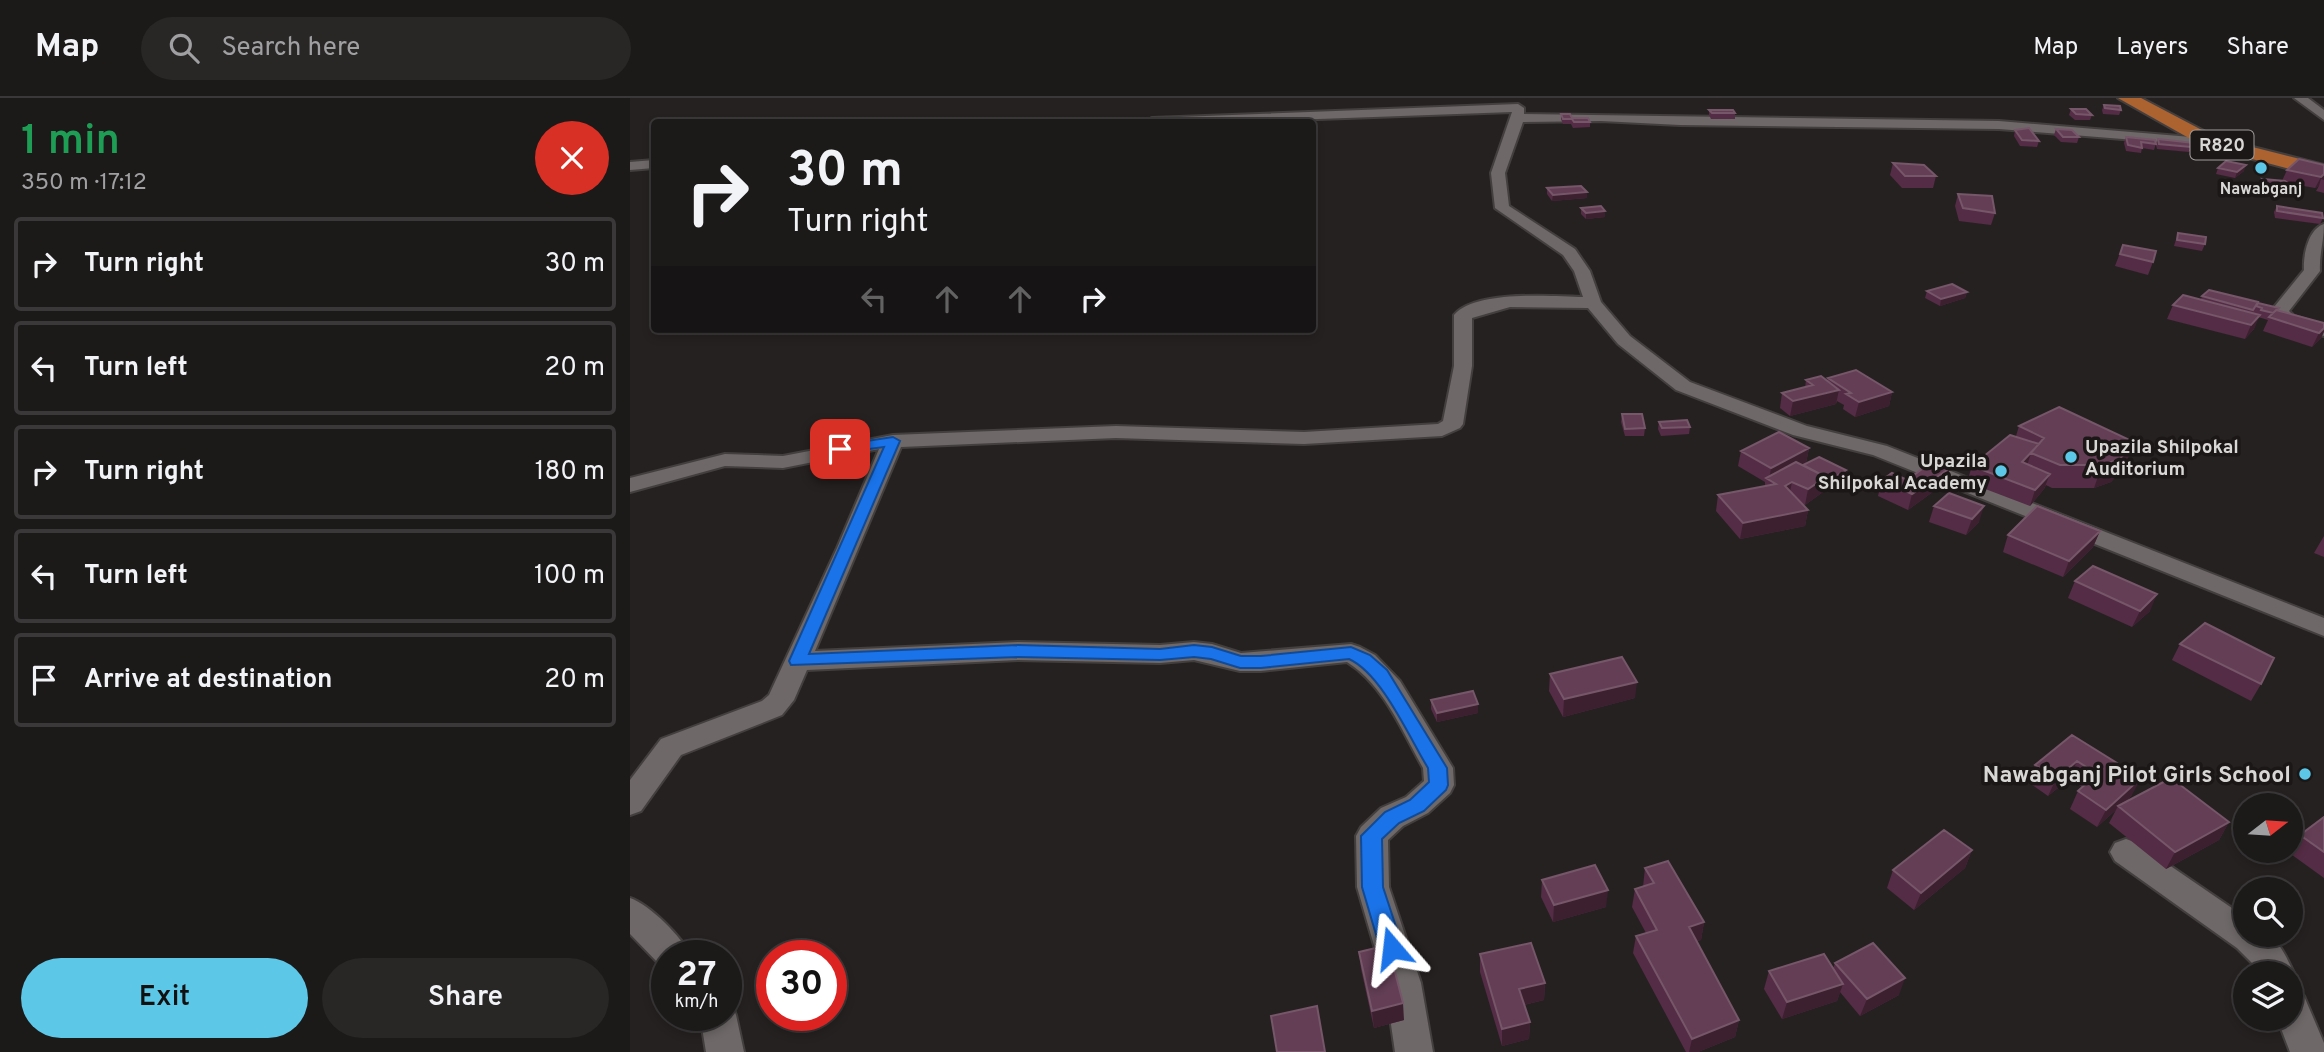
<!DOCTYPE html>
<meta charset="utf-8">
<style>
:root{--surface:#1c1919;--page:#292626;--text:#f1f3f6;--muted:#a0a0a2;--line:#3a3838;--accent:#5dc7e8}
body{margin:0;font-family:Overpass,sans-serif;background:var(--page);color:var(--text);height:100vh;display:flex;flex-direction:column;font-size:26px;white-space:nowrap}
*{box-sizing:border-box;margin:0}
p{font-size:23px;color:var(--muted)}
.icon{flex:none;width:38px;height:38px;fill:none;stroke:currentColor;stroke-width:2;stroke-linecap:round;stroke-linejoin:round}
.map{position:relative;flex:1;overflow:hidden}
.panel{display:flex;flex-direction:column;background:var(--surface);width:630px}
.panel>*{flex:none}
.banner{position:absolute;left:21px;top:21px;width:665px;height:214px;border-radius:7px;box-shadow:0 4px 10px #0003,0 0 0 2px var(--line);background:#1c1919;color:var(--text);overflow:hidden}
.needle{width:46px;rotate:73deg}
.tools{position:absolute;left:1603px;top:695px;display:grid;gap:14px}
.tools a{display:grid;place-items:center;width:70px;height:70px;border-radius:50%;background:var(--surface);box-shadow:0 4px 10px #0003,0 0 0 2px var(--line);font-size:35px}
.speed{position:absolute;left:21px;top:842px;display:flex;gap:14px;font-size:35px;font-weight:700;text-align:center}
.speed>*{display:grid;place-content:center;width:91px;height:91px;border-radius:50%;background:var(--surface);box-shadow:0 4px 10px #0003,0 0 0 2px var(--line);line-height:1}
.speed small{font-size:18px;font-weight:400}
.speed .limit{border:10px solid #d22;background:#fff;color:#111}
.pin{position:absolute;display:grid;place-items:center;width:60px;height:60px;color:#fff;margin:-30px;border-radius:14px;box-shadow:0 4px 10px #0006}
.me{position:absolute;width:77px;margin:-38px;rotate:343deg;stroke-linejoin:round;filter:drop-shadow(0 0 5px #0008)}
.turn{display:flex;align-items:center;gap:24px;height:147px;padding:0 21px;font-size:32px}
.turn .icon{width:91px;height:91px;stroke-width:2.5}
.turn b{display:block;font-size:49px;line-height:60px}
.lanes{display:flex;align-items:center;height:66px;padding:0 21px;background:#0003;justify-content:center;gap:35px;direction:ltr}
.lanes .off{opacity:.35}
.round{display:grid;place-items:center;flex:none;width:74px;height:74px;border-radius:37px;background:var(--page)}
.summary{display:flex;align-items:center;justify-content:space-between;height:119px;padding:0 21px}
h1{font-size:42px;font-weight:600;line-height:52px;color:#1e9e55}
.primary-button{display:flex;gap:14px;margin-top:auto;padding:14px 21px}
.primary-button a{flex:1;height:80px;border-radius:42px;background:var(--accent);color:#111;font-size:28px;font-weight:600;line-height:80px;text-align:center}
.primary-button a+a{background:var(--page);color:var(--text)}
ul{padding:0;list-style:none}
li{display:flex;align-items:center;gap:21px;height:94px;margin:0 14px 10px;padding:0 7px;border:4px solid var(--line);border-radius:7px}
li div{flex:1}
li b{display:block;font-size:26px}
li em{font-style:normal}
header{display:flex;align-items:center;gap:42px;box-sizing:border-box;height:98px;padding:0 35px;background:var(--surface);border-bottom:2px solid var(--line)}
header strong{font-size:33px}
nav{display:flex;gap:38px;margin-inline-start:auto;font-size:24px}
.search{width:490px;height:63px;background:var(--page);display:flex;align-items:center;gap:18px;box-sizing:border-box;padding:0 24px;border-radius:38px;color:var(--muted);font-size:26px}
main{display:flex;flex:1;min-height:0}
.map>svg:first-child{display:block}
.lines{fill:none;stroke-linecap:round;stroke-linejoin:round}
.street-casing{stroke:#443f3f;stroke-width:4}
.primary-casing{stroke:#443f3f;stroke-width:4}
.street{fill:#6e6868;fill-rule:evenodd}
.primary{fill:#ac6330;fill-rule:evenodd}
.wall{fill:#552c45}
.shaded-wall{fill:#3c2030}
.building{fill:#633e55;stroke:#765669;stroke-width:2}
.route{fill:#1a73e8;stroke:#114b97;stroke-width:2}
.poi-dot{fill:#5dc7e8;stroke:#1c1717;stroke-width:2.5}
.labels{text-anchor:middle;stroke-width:7;stroke-linejoin:round;paint-order:stroke}
.far-poi-label{font-size:16px;font-weight:bold;fill:#d9d6d6;stroke:#1c1717}
.shield{fill:#1c1717;stroke:#a09d9d;stroke-width:2}
.shield-label{font-size:18px;font-weight:bold;fill:#d9d6d6}
.poi-label{font-size:19px;font-weight:bold;fill:#d9d6d6;stroke:#1c1717;text-anchor:start}
.near-poi-label{font-size:23px;font-weight:bold;fill:#d9d6d6;stroke:#1c1717;text-anchor:end}
</style>
<header>
<strong>Map</strong>
<div class="search"><svg class="icon" aria-label="search" viewBox="0 0 24 24"><circle cx="10" cy="10" r="6"/><path d="M15 15l6 6"/></svg>Search here</div>
<nav><a>Map</a><a>Layers</a><a>Share</a></nav>
</header>
<main>
<section class="panel">
<div class="summary"><div><h1>1 min</h1><p>350 m · 17:12</p></div><a class="round" style="background:#d93025;color:#fff"><svg class="icon" aria-label="close" viewBox="0 0 24 24"><path d="M6 6l12 12M18 6L6 18"/></svg></a></div>
<ul>
<li><svg class="icon" aria-label="right" viewBox="0 0 24 24"><path d="M7 20v-9h11M14 6l5 5-5 5"/></svg><div><b>Turn right</b></div><em>30 m</em></li>
<li><svg class="icon" aria-label="left" viewBox="0 0 24 24"><path d="M17 20v-9H6M10 6l-5 5 5 5"/></svg><div><b>Turn left</b></div><em>20 m</em></li>
<li><svg class="icon" aria-label="right" viewBox="0 0 24 24"><path d="M7 20v-9h11M14 6l5 5-5 5"/></svg><div><b>Turn right</b></div><em>180 m</em></li>
<li><svg class="icon" aria-label="left" viewBox="0 0 24 24"><path d="M17 20v-9H6M10 6l-5 5 5 5"/></svg><div><b>Turn left</b></div><em>100 m</em></li>
<li><svg class="icon" aria-label="arrive" viewBox="0 0 24 24"><path d="M6 21V4h12l-3 4 3 4H6"/></svg><div><b>Arrive at destination</b></div><em>20 m</em></li>
</ul>
<div class="primary-button"><a>Exit</a><a>Share</a></div>
</section>
<div class="map">
<svg width="1694" height="954" viewBox="0 0 1694 954">
<rect width="100%" height="100%" fill="#262121"/>
<g class="lines">
<g class="street-casing">
<path id="street" d="M1664 0H1678L1694 12V22Z
M888 6 894 10V16L1369 23 1585 41V47L1580 48 1369 31 1050 27 971 23 893 24 875 75 879 108 945 151 960 173 971 204 1000 238 1060 284 1177 328 1257 348 1694 520V538L1243 357 1163 337 1046 292 988 246 958 210 880 209 842 220V268L833 326 830 330 812 338 674 346 486 340 271 349 185 553 388 544 530 547 564 544 582 546 611 555 721 546 730 549 745 557 770 583 823 670 824 687 820 695 798 715 773 728 758 742 759 789 791 885 803 954H765L755 885 727 789 726 738 731 729 751 710 776 699 794 683 793 670C772 633 754 587 717 564L631 573H610L564 562 530 565 388 562 177 572 164 602 152 617 51 657 11 713 0 717V682L31 641 132 603 139 597 207 450 249 351 153 370 95 368 0 394V380L95 356 153 358 263 337 486 328 674 334 808 326 813 323 824 268V217C845 192 922 198 953 199L944 173 933 157 865 110 861 75 882 14 605 24H516L522 20Z
M24 62V70L0 72V64Z
M1694 126C1694 143 1689 157 1690 173L1659 213 1664 218 1694 227V238L1652 226 1640 214 1674 172C1673 158 1678 131 1694 126Z
M1496 741 1507 745 1615 819V836H1639C1651 847 1657 860 1664 875L1661 881V875H1628L1624 867 1607 850 1485 763 1480 754 1485 745Z
M0 800C20 807 52 839 61 858H37V871L32 869 0 836Z
M1661 894 1674 898 1694 945V954H1660L1647 920H1661Z
M96 904 101 905 106 917 114 954H76L70 917H96Z"/>
</g>
<g class="primary-casing">
<path id="primary" d="M1488 0H1511L1587 40 1694 67V80L1573 48Z"/>
</g>
<use href="#street" class="street"/>
<use href="#primary" class="primary"/>
</g>
<path class="wall" d="M1474 7 1491 12 1489 17 1473 16 1472 12Z
M1441 11 1462 17 1460 22H1445L1439 17Z
M1079 12 1105 15V21H1081L1079 17Z
M931 16 942 20 960 24V29L943 30 941 26H933L931 21Z
M1426 31 1449 39 1447 45 1431 44 1424 37Z
M1385 32 1409 43 1407 49 1390 48 1384 38Z
M1496 39 1526 46 1524 52 1512 50 1511 55 1496 53 1494 45Z
M1528 41 1564 45 1561 51 1578 48 1576 53 1571 60 1559 57 1561 52 1559 54 1527 51 1526 47Z
M1263 65 1306 78 1303 90H1272L1260 77Z
M1694 67V95L1686 93 1689 88 1685 90 1657 85 1668 93 1665 99 1642 96 1631 87 1633 81 1652 83 1657 72Z
M1588 70 1614 73 1605 80 1586 76Z
M917 90 957 94V100L922 103 917 96Z
M1328 96 1365 115 1361 127 1329 123 1325 108Z
M1647 108 1693 120 1690 126 1645 120 1644 114Z
M951 110 975 113V119L956 121 951 116Z
M1548 135 1575 146 1572 153 1544 148Z
M1493 147 1523 164 1518 177 1485 168Z
M1297 193 1337 194 1335 200 1310 208 1295 200Z
M1572 198 1628 205 1648 213 1694 225 1691 240 1682 249 1633 233 1638 222 1628 219 1624 231 1615 241 1537 221 1543 207 1571 201Z
M1198 280 1262 294 1259 308 1225 319 1213 311 1214 307 1207 303 1206 306 1160 318 1150 310 1152 295 1175 290 1176 282 1197 283Z
M992 316 1015 330 1014 338H995L991 324Z
M1029 324 1060 329 1059 336 1031 338 1028 331Z
M1389 328 1504 344 1495 367 1481 384 1464 390H1422L1416 387 1414 391 1400 408 1337 384 1342 368 1386 338Z
M1179 350 1176 365 1216 372 1214 380 1195 392 1194 391 1193 394 1175 407 1172 406 1178 412 1175 428 1110 441 1086 413 1088 397 1135 388V384L1108 368 1111 353Z
M1320 370 1315 385 1278 412 1248 398 1252 382H1277Z
M1304 408 1349 424 1336 437 1299 424Z
M1470 433 1463 449 1433 479 1373 454 1378 437Z
M1694 438V459L1684 455Z
M1445 483 1520 513 1502 529 1438 500Z
M1550 546 1631 586 1621 603 1542 562Z
M920 576 1005 600 933 619 919 593Z
M801 602 848 615 807 624 801 611Z
M1442 637 1502 697 1494 705 1599 724 1589 742 1536 771 1479 725 1486 712 1467 729 1440 711 1448 693 1452 689 1439 681 1418 698 1398 684 1405 667Z
M1694 719V780L1658 754 1661 752 1670 737Z
M1342 752 1335 770 1284 812 1257 790 1263 772Z
M1015 770 1074 824 1071 842 1067 843 1109 922 1105 939 1068 954H1056L1003 855 1006 838 1016 835 1002 809 1005 791 1013 789Z
M912 782 976 809 923 824 911 799Z
M729 854 774 922 744 930 731 871Z
M850 856 915 885 914 902 894 907 900 924 899 941 872 948 850 874Z
M1205 865 1269 897 1230 918 1210 894 1207 903 1152 921 1134 891 1139 873 1203 871Z"/>
<path class="shaded-wall" d="M1616 67 1614 73 1605 80 1607 74Z
M1694 76V82L1691 81 1689 88 1685 90 1691 79Z
M957 94V100L922 103 923 97Z
M975 113V119L956 121V115Z
M1337 194 1335 200 1310 208 1311 201Z
M1630 217 1624 231 1615 241 1621 227Z
M1694 230V234L1691 240 1682 249 1689 235Z
M1209 292 1206 306 1160 318 1163 303Z
M1262 294 1259 308 1225 319 1229 304Z
M1504 344 1495 367 1481 384 1464 390 1472 367Z
M1179 350 1176 365 1143 384 1139 382 1141 370Z
M1401 355 1396 371 1392 364Z
M1320 370 1315 385 1278 412 1282 396Z
M1216 372 1214 380 1195 392 1196 384Z
M1420 376 1414 391 1400 408 1405 392Z
M1196 379 1193 394 1175 407 1178 391Z
M1162 384 1159 399 1155 388Z
M1354 408 1349 424 1336 437 1342 421Z
M1178 412 1175 428 1110 441 1113 425Z
M1470 433 1463 449 1433 479 1439 463Z
M1527 496 1520 513 1502 529 1510 513Z
M1007 584 1005 600 933 619 934 601Z
M848 606V615L807 624V615Z
M1447 663 1439 681 1418 698 1426 681Z
M1511 680 1502 697 1489 709 1488 708 1486 712 1467 729 1476 712Z
M1599 724 1589 742 1536 771 1545 754Z
M1342 752 1335 770 1284 812 1291 795Z
M978 792 976 809 923 824 924 807Z
M1074 824 1071 842 1056 846 1059 829Z
M1275 880 1269 897 1230 918 1237 901Z
M915 885 914 902 889 908V891Z
M1213 886 1207 903 1152 921 1157 904Z
M773 905 774 922 744 930 742 913Z
M1109 922 1105 939 1068 954H1059L1062 941Z
M900 924 899 941 872 948V931Z"/>
<path class="building" d="M1474 7 1490 8 1491 12 1475 10Z
M1441 11H1456L1462 17 1446 16Z
M1079 12H1103L1105 15H1082Z
M931 16H940L942 20H958L960 24H944L942 21H933Z
M1399 30 1409 43 1392 42 1385 32Z
M1426 31 1442 32 1449 39H1433Z
M1496 39 1525 42 1526 46 1511 44 1512 50 1498 47Z
M1528 41 1564 45 1561 49 1529 46Z
M1567 45 1578 48 1573 54 1561 52Z
M1669 61 1694 67V76L1691 79 1657 72Z
M1596 63 1616 67 1607 74 1588 70Z
M1263 65 1294 67 1306 78H1275Z
M1633 81 1655 83 1668 93 1644 90Z
M951 88 957 94 923 97 917 90Z
M1328 96 1362 98 1365 115 1333 110Z
M971 108 975 113 956 115 951 110Z
M1647 108 1692 115 1693 120 1647 113Z
M1548 135 1576 139 1575 146 1547 142Z
M1493 147 1526 153 1523 164 1490 156Z
M1322 186 1337 194 1311 201 1297 193Z
M1579 192 1628 204 1623 212 1572 198Z
M1553 197 1630 217 1621 227 1543 207Z
M1628 205 1649 210 1643 215 1631 212 1632 210 1626 208Z
M1646 212 1694 225V230L1689 235 1639 219Z
M1226 272 1262 294 1229 304 1216 296 1221 295 1198 280Z
M1191 278 1209 292 1163 303 1152 295 1183 287 1176 282Z
M1429 309 1504 344 1490 361 1472 367H1430L1401 355 1414 340 1389 328Z
M992 316H1012L1015 330 995 331Z
M1057 322 1060 329 1032 330 1029 324Z
M1149 334 1179 350 1141 370 1111 353Z
M1380 337 1409 346 1392 364 1420 376 1405 392 1342 368Z
M1189 359 1216 372 1196 384 1195 383 1196 379 1173 367Z
M1303 363 1320 370 1282 396 1252 382 1262 375 1277 382Z
M1166 364 1196 379 1178 391 1162 384 1155 388 1178 412 1113 425 1088 397 1146 386 1136 380Z
M1319 395 1354 408 1342 421 1304 408Z
M1407 408 1470 433 1439 463 1378 437Z
M1463 468 1527 496 1510 513 1445 483Z
M1575 525 1644 560 1631 586 1550 546Z
M992 559 1007 584 934 601 920 576Z
M843 593 848 606 807 615 801 602Z
M1442 637 1511 680 1476 712 1448 693 1467 676 1447 663 1426 681 1405 667Z
M1541 680 1599 724 1545 754 1488 708Z
M1694 719V754L1670 737Z
M1314 732 1342 752 1291 795 1263 772Z
M1038 763 1074 824 1059 829 1109 922 1062 941 1006 838 1027 832 1005 791 1024 785 1015 770Z
M965 767 978 792 924 807 912 782Z
M901 845 915 885 889 891 900 924 872 931 850 856Z
M1243 845 1275 880 1237 901 1205 865Z
M758 847 773 905 742 913 729 854Z
M1194 856 1213 886 1157 904 1139 873Z
M687 908 695 954H647L641 918Z"/>
<path class="route" d="M263 339 270 343 179 556 388 547 530 551 564 547 582 549 611 558H631L721 549 740 557 757 572 817 670 818 687 816 692 794 713 769 725 752 741 753 789 773 850 770 857 762 860 754 857 750 850 732 789 731 738 755 714 780 702 799 684 798 670C779 639 752 576 719 561L631 570H610L581 561 564 559 530 562 388 559 161 567 159 563 254 349 210 355 203 351 210 347Z"/>
<g class="poi-dot">
<circle cx="1631" cy="70" r="7"/>
<circle cx="1441" cy="359" r="7"/>
<circle cx="1371" cy="373" r="7"/>
<circle cx="1675" cy="676" r="7"/>
</g>
<g class="labels">
<g class="far-poi-label">
<text x="1631" y="96">Nawabganj</text>
</g>
<rect class="shield" x="1560.5" y="32.5" width="63" height="29" rx="5"/>
<g class="shield-label">
<text x="1592" y="53">R820</text>
</g>
<g class="poi-label">
<text x="1455" y="355">Upazila Shilpokal<tspan x="1455" dy="22">Auditorium</tspan></text>
<text x="1357" y="369" text-anchor="end">Upazila<tspan x="1357" dy="22">Shilpokal Academy</tspan></text>
</g>
<g class="near-poi-label">
<text x="1661" y="684">Nawabganj Pilot Girls School</text>
</g>
</g>
</svg>
<div class="tools">
<a><svg class="needle" viewBox="-14 -14 28 28"><path d="M0-13l5 13h-10z" fill="#e53935"/><path d="M0 13l5-13h-10z" fill="#a0a0a2"/></svg></a>
<a><svg class="icon" aria-label="search" viewBox="0 0 24 24"><circle cx="10" cy="10" r="6"/><path d="M15 15l6 6"/></svg></a>
<a><svg class="icon" aria-label="layers" viewBox="0 0 24 24"><path d="M12 4l9 5-9 5-9-5zM3 14l9 5 9-5"/></svg></a>
</div>
<div class="speed"><div>27<small>km/h</small></div><div class="limit">30</div></div>
<div class="pin" style="left:210px;top:351px;background:#d93025"><svg class="icon" aria-label="arrive" viewBox="0 0 24 24"><path d="M6 21V4h12l-3 4 3 4H6"/></svg></div>
<svg class="me" style="left:762px;top:850px" viewBox="-20 -20 40 40"><path d="M0-17L14 15 0 8-14 15z" fill="#1a73e8" stroke="#fff" stroke-width="4"/></svg>
<div class="banner">
<div class="turn"><svg class="icon" aria-label="right" viewBox="0 0 24 24"><path d="M7 20v-9h11M14 6l5 5-5 5"/></svg><div><b>30 m</b>Turn right</div></div>
<div class="lanes"><svg class="icon off" aria-label="left" viewBox="0 0 24 24"><path d="M17 20v-9H6M10 6l-5 5 5 5"/></svg><svg class="icon off" aria-label="ahead" viewBox="0 0 24 24"><path d="M12 20V5M6 11l6-6 6 6"/></svg><svg class="icon off" aria-label="ahead" viewBox="0 0 24 24"><path d="M12 20V5M6 11l6-6 6 6"/></svg><svg class="icon" aria-label="right" viewBox="0 0 24 24"><path d="M7 20v-9h11M14 6l5 5-5 5"/></svg></div>
</div>
</div>
</main>
